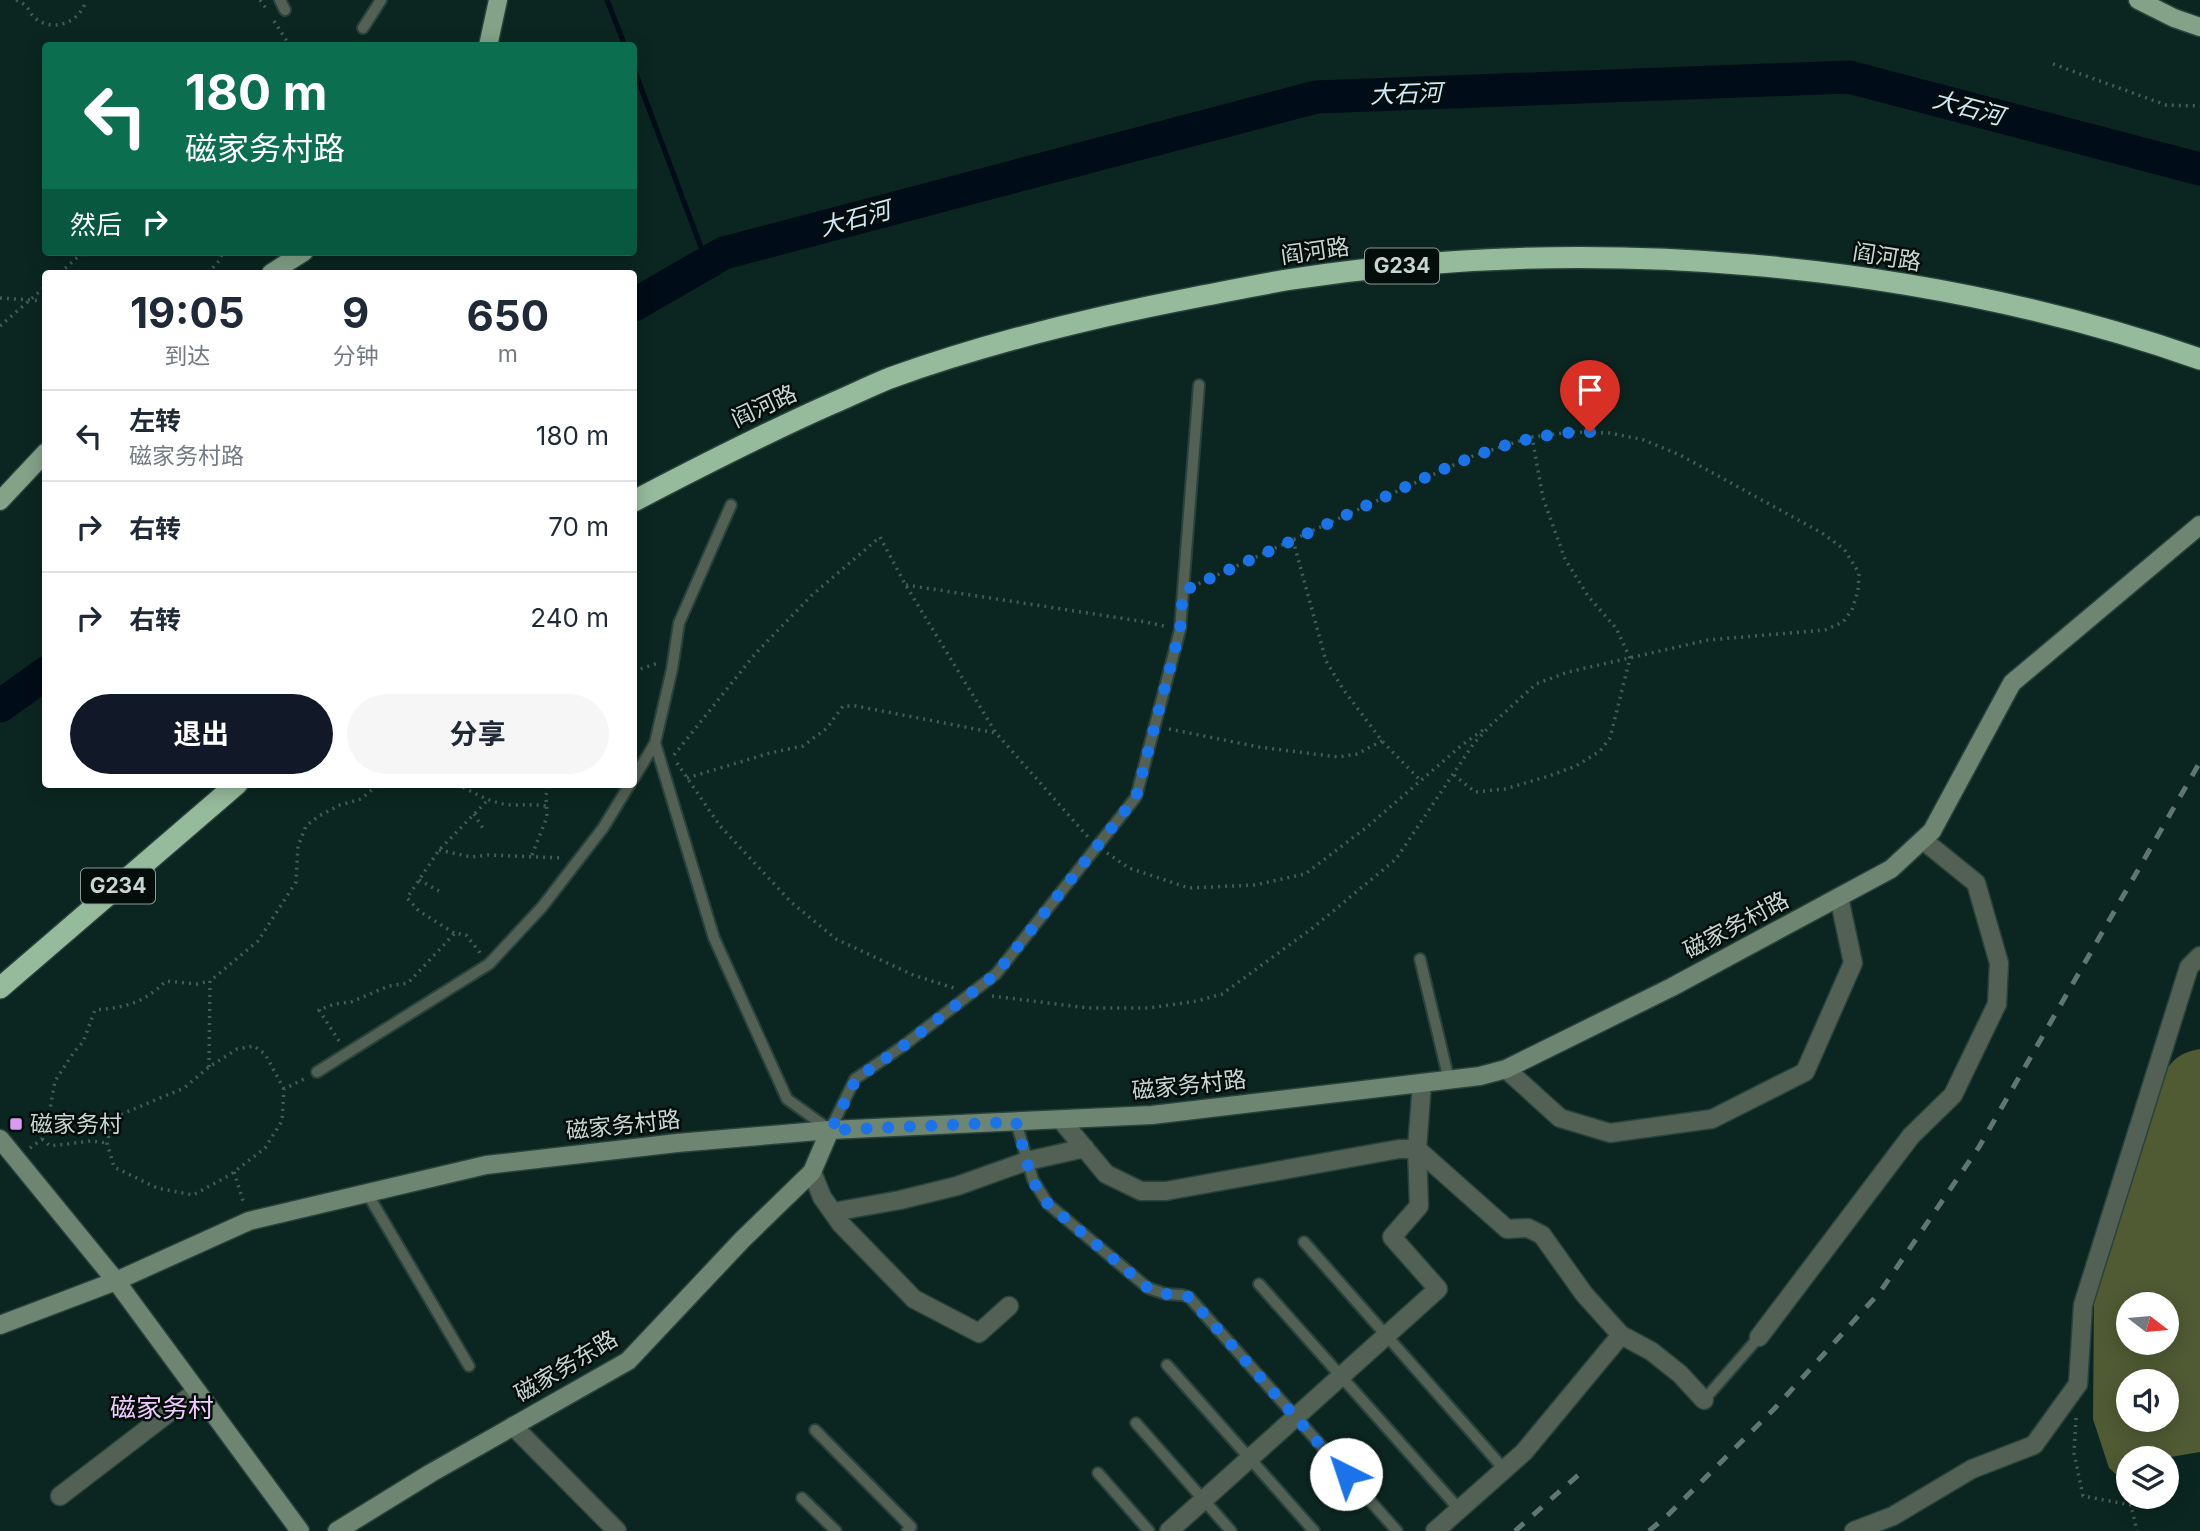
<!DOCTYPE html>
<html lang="zh">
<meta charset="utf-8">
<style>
:root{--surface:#fff;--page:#f6f6f7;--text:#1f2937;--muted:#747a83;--line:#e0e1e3;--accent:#111827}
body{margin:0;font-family:Inter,"Noto Sans SC",sans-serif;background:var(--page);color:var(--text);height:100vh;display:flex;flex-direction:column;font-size:26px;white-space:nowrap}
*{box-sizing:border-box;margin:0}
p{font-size:23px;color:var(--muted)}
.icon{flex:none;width:38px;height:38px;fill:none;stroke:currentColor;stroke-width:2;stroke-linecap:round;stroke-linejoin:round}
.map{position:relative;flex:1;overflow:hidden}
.panel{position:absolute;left:42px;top:270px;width:595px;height:518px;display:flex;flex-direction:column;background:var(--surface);border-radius:7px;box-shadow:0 4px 18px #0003}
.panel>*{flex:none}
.top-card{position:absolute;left:42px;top:42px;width:595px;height:214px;border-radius:7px;box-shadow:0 4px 18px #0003;background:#0b6e4f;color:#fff;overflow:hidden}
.needle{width:46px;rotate:106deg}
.buttons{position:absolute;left:2116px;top:1292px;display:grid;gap:14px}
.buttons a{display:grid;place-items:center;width:63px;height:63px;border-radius:50%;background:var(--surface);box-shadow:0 4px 18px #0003;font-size:35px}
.pin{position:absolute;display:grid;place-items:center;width:60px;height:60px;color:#fff;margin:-72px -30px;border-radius:50% 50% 50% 0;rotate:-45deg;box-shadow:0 0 7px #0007}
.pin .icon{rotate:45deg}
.me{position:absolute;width:77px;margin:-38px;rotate:319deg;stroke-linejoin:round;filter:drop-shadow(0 0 5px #0008)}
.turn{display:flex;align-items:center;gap:24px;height:147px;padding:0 28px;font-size:32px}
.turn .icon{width:91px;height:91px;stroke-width:2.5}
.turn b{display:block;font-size:49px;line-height:60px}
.then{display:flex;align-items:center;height:66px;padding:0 28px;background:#0003;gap:14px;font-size:26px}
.eta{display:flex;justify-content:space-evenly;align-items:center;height:119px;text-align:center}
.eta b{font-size:42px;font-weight:700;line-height:49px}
.action{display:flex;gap:14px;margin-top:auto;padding:14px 28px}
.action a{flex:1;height:80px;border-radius:42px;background:var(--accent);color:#fff;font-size:28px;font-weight:700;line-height:80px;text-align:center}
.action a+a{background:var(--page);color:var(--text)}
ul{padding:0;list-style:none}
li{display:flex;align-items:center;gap:21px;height:91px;padding:0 28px;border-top:2px solid var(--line)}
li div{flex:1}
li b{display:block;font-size:26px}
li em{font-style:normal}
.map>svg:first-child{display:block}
.forest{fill:#505b34;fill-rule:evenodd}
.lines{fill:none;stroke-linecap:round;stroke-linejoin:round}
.stream{stroke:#000c17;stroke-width:5}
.river{stroke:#000c17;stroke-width:33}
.lane-casing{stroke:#29423c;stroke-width:14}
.street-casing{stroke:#29423c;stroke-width:21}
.secondary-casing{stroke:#29423c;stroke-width:21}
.primary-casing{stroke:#29423c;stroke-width:21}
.highway-casing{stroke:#29423c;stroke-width:24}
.path{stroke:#445c56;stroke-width:3.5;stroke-dasharray:2 5;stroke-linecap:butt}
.lane{stroke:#526154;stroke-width:10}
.street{stroke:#526154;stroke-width:18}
.secondary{stroke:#6e8571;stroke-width:18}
.primary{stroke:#83a288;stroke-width:18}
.highway{stroke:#96bb9c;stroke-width:21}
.rail{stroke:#617671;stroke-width:5;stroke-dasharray:12 12;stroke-linecap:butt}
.route{stroke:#1a73e8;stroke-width:12;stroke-dasharray:0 21.6}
.poi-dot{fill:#dc99f4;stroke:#030d0a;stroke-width:2.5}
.labels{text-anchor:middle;stroke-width:5;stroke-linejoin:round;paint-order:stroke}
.shield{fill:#030d0a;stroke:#8c9a96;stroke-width:2}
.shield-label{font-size:21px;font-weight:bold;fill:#c7d6d2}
.street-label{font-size:23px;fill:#c7d6d2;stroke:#030d0a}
.poi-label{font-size:23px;fill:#c7d6d2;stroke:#030d0a;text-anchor:start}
.water-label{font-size:24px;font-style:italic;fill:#cde8f8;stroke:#030d0a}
.quarter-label{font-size:26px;fill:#f1cbff;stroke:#030d0a}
</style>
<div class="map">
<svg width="2200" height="1531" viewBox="0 0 2200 1531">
<rect width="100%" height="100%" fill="#0b2620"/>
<path class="forest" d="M2200 1049V1452L2165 1458H2128V1485L2109 1468 2093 1419 2094 1302 2155 1093C2166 1069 2171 1054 2200 1049ZM2128 1304H2166V1342H2128ZM2128 1381H2166V1419H2128Z"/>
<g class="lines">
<path class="stream" d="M607 0 625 46
M634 69 707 263"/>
<path class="river" d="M634 305 724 253 1316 97 1849 77 2200 169
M0 706 46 673"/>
<g class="lane-casing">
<path id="lane" d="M280 0 285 10
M363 28 381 0
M731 505 679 623 672 669 655 743 714 938 787 1099 830 1130 855 1079 903 1046 996 974 1136 797 1180 630 1199 385
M634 778 655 743
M1420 959 1449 1080
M317 1072 489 964 542 907 603 828 630 784
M1016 1122 1033 1180 1048 1204 1148 1288 1166 1294 1182 1295 1189 1297 1397 1531
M367 1193 469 1366
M1304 1242 1504 1469
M1259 1284 1459 1509
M1167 1365 1314 1531
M1704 1400 1759 1337
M1136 1423 1231 1531
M815 1430 911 1527 907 1531
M1098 1473 1149 1531
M802 1498 836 1531"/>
</g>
<g class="street-casing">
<path id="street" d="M1506 1069 1560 1118 1610 1133 1712 1119 1805 1072 1853 963 1839 897
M1061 1120 1106 1174 1141 1191H1166L1399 1149H1417L1507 1229 1528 1228 1542 1235 1584 1294 1621 1335 1651 1351 1680 1374 1704 1400
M812 1172 822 1197 841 1224 914 1299 979 1333 1009 1306
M833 1212 900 1200 957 1186 1027 1161 1085 1148
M1759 1337 1911 1136 1953 1095 1997 1004 1999 963 1976 883 1923 840
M513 1426 617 1531
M60 1496 197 1391
M1169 1531 1438 1289 1392 1237 1419 1206 1417 1149 1422 1083
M1435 1531 1524 1452 1621 1335
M1854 1531 1893 1516 1972 1469 2034 1445 2078 1384 2083 1305 2189 967 2200 956"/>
</g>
<g class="secondary-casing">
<path id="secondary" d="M0 1139 116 1281 300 1531
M0 1325 116 1281 249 1221 486 1165 677 1143 830 1130 1152 1115 1480 1076 1506 1069 1672 987 1891 869 1932 831 2012 683 2200 525
M337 1531 431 1473 628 1361 742 1240 812 1172 830 1130"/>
</g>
<g class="primary-casing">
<path id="primary" d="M2138 0 2174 18 2200 27
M488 46 498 0
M271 273 304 252
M0 501 46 452"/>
</g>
<g class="highway-casing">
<path id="highway" d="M634 501C699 467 763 434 831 404 850 396 870 386 890 378 990 342 1093 317 1197 297 1229 291 1261 284 1293 279 1589 234 1917 260 2200 359
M0 988 237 784"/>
</g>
<path class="path" d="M16 0C32 7 26 11 36 19 55 33 81 21 86 0
M260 0 268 11
M274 21 290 46
M2053 64 2166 105 2200 106
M60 273 79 256 88 252
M208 273 219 261 223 252
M0 298 46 301
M0 326 46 286
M1293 540 1326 661 1343 689 1382 741 1420 780
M906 585 1146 622 1168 627
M634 671 658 663
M1169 729 1259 747 1338 757 1357 754 1382 741
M674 755 755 654 811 596 880 537 905 584 996 733 1088 837
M677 763 720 826 791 902 836 939 913 975 954 988
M1454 775 1475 792 1505 789 1549 776 1576 766 1600 751 1610 738 1630 658 1616 628 1588 596 1565 559 1543 498 1532 437
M687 778 770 753 803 746 827 728 843 706H856L996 733
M457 784C474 793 492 804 512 805 524 805 534 804 546 806
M474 814 484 830
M439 850 471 857 488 855 563 858
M1107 853 1129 868 1189 888 1255 885 1305 874 1367 827 1462 745 1483 730
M532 855 547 817 546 795 549 784
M419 880 439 891
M454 933 419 911 407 898 439 850 488 800
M992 996 1088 1008H1149L1197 1001 1222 994 1314 927 1396 859 1474 743 1491 725 1536 684 1568 672 1708 640 1825 630 1843 622 1852 610 1858 591 1859 573 1844 549 1822 533 1680 455 1644 440 1610 433 1571 432 1532 437 1473 456 1198 584
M339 1041 319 1010 334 1004 351 1002 389 986 408 983 455 933 466 935 481 954
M209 1067 210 981 258 941 296 882 298 846 306 826 319 816 340 805 361 799 379 784
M284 1089 265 1054 254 1046 237 1049 209 1067 184 1088 122 1114 112 1122 107 1143 114 1167 157 1188 193 1195 230 1175 265 1148 282 1121 284 1089 306 1078
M42 1139 50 1146 91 1141 107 1143
M30 1148 42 1139 46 1132 55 1081 74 1052 83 1042 95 1010C127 1007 142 1004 166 981L197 984 210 981
M234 1172 244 1204
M2076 1418 2074 1453 2083 1496 2131 1505 2137 1531"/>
<use href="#lane" class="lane"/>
<use href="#street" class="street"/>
<use href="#secondary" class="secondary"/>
<use href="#primary" class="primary"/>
<use href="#highway" class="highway"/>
<path class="rail" d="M1515 1531 1585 1469
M1649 1531 1669 1514 1775 1408 1880 1292 1979 1147 2200 762"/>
</g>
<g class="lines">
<path class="route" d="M1346 1474 1189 1297 1182 1295 1166 1294 1148 1288 1048 1204 1032 1180 1016 1122 831 1130 856 1079 903 1046 996 974 1136 797 1180 630 1183 591C1243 563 1303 536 1363 507 1435 474 1509 431 1590 432"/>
</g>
<rect class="poi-dot" x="9" y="1117" width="14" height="14" rx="3.5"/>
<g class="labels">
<g class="shield">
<rect x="1365" y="248.5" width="74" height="35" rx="5"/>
<rect x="81" y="868.5" width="74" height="35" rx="5"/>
</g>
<g class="shield-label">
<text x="1402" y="273">G234</text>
<text x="118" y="893">G234</text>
</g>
<g class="street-label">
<text transform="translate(1315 251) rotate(-8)" y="8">阎河路</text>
<text transform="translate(1887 257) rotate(9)" y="8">阎河路</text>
<text transform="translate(764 406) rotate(-25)" y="8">阎河路</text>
<text transform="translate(1736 925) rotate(-28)" y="8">磁家务村路</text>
<text transform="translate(1189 1085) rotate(-6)" y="8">磁家务村路</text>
<text transform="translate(623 1125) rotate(-6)" y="8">磁家务村路</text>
<text transform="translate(566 1366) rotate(-31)" y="8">磁家务东路</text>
</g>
<g class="poi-label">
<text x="30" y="1132">磁家务村</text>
</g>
<g class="water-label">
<text transform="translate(1406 94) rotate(-2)" y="8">大石河</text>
<text transform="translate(1968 108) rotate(15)" y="8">大石河</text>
<text transform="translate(855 219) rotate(-15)" y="8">大石河</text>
</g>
<g class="quarter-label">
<text x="162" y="1417">磁家务村</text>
</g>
</g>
</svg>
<div class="buttons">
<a><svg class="needle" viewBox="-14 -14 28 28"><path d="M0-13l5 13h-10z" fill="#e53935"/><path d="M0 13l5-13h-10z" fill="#747a83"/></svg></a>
<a><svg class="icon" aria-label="sound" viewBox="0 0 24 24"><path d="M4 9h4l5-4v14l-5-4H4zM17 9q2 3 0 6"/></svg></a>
<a><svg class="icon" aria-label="layers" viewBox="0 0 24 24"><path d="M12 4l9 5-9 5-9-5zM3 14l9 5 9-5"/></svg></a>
</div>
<div class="pin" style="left:1590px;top:432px;background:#d93025"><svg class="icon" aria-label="arrive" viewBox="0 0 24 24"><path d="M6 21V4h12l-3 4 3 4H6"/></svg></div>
<svg class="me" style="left:1346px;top:1474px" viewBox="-20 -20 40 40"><circle r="19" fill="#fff"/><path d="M0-13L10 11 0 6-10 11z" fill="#1a73e8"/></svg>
<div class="top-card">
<div class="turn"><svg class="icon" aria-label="left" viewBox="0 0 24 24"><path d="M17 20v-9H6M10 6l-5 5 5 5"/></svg><div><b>180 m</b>磁家务村路</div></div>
<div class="then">然后<svg class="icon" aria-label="right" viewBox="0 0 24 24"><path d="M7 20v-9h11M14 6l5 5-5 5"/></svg></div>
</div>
<section class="panel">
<div class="eta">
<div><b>19:05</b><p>到达</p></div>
<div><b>9</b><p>分钟</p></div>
<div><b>650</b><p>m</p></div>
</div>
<ul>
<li><svg class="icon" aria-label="left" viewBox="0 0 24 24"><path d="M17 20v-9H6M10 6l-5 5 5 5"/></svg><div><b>左转</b><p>磁家务村路</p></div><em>180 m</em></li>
<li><svg class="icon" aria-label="right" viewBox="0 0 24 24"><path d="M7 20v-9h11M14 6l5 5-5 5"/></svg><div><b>右转</b></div><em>70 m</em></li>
<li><svg class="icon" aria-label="right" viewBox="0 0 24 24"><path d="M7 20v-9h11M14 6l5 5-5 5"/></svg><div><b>右转</b></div><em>240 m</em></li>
</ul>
<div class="action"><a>退出</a><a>分享</a></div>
</section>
</div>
